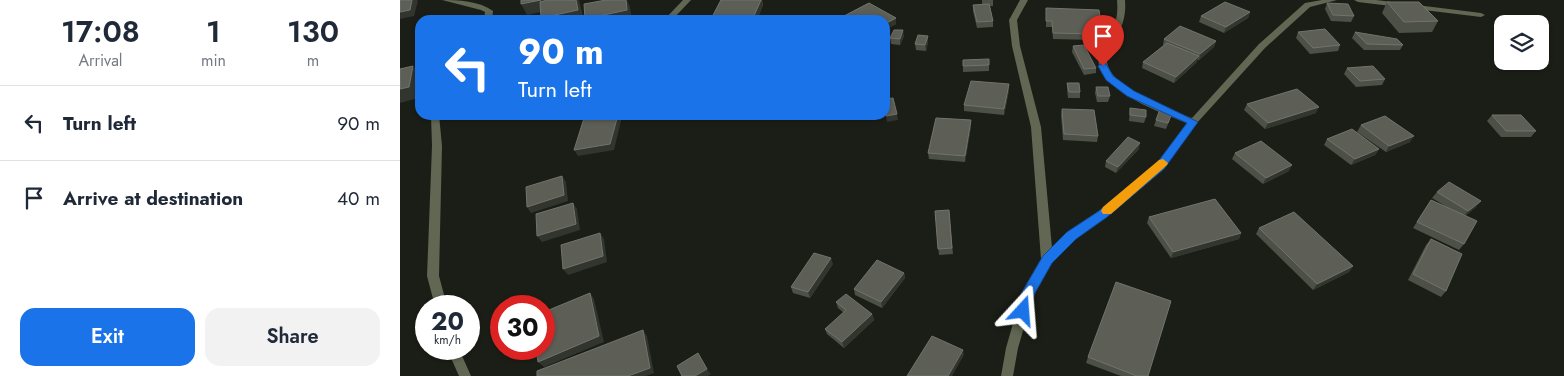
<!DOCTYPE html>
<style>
:root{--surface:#fff;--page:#f2f2f3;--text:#1f2937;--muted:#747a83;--line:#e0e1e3;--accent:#1a73e8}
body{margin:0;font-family:Jost,sans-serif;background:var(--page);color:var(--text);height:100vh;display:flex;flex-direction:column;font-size:19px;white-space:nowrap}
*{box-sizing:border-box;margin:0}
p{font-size:16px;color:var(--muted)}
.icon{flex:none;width:28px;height:28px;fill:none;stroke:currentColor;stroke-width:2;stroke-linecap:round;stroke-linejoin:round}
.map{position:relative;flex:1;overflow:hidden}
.sheet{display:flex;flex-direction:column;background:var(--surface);width:400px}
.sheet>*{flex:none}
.hud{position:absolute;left:15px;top:15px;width:475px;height:105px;border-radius:15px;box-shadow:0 1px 4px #0004;background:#1a73e8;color:#fff;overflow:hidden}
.buttons{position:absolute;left:1094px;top:15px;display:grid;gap:10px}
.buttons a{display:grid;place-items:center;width:55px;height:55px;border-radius:10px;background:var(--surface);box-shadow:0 1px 4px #0004;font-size:25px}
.speed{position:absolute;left:15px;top:295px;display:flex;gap:10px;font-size:25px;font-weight:700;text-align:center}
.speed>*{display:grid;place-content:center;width:65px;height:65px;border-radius:50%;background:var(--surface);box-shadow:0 1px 4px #0004;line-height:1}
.speed small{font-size:12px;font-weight:400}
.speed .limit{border:8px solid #d22;background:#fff;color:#111}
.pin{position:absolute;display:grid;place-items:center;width:42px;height:42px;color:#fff;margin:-51px -21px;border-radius:50% 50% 50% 0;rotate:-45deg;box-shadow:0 0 5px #0007}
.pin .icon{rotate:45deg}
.me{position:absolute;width:55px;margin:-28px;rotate:19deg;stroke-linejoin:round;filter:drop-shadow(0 0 4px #0008)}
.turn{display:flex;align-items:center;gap:18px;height:105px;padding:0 20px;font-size:22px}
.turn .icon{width:65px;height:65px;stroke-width:2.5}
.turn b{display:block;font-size:35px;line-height:42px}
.eta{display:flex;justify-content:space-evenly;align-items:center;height:85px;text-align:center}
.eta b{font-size:30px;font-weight:600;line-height:35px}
.primary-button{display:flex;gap:10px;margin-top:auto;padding:10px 20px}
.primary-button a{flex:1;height:58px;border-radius:15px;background:var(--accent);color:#fff;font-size:20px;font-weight:600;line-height:58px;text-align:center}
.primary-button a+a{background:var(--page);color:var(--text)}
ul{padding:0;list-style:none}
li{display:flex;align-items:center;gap:15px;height:75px;padding:0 20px;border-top:1px solid var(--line)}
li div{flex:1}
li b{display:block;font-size:19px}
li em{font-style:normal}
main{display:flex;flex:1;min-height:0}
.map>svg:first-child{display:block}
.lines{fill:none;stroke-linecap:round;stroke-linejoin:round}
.street{fill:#616752;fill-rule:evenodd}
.wall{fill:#4d5047}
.shaded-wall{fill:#32352d}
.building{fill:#5d5f57;stroke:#71746c}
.route{fill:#1a73e8;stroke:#114b97}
.slow{fill:#f59e0b}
</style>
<main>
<section class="sheet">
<div class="eta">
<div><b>17:08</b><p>Arrival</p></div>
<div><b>1</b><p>min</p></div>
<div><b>130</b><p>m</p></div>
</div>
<ul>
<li><svg class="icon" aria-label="left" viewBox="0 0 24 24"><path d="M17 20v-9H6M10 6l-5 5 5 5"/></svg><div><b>Turn left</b></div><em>90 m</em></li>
<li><svg class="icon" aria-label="arrive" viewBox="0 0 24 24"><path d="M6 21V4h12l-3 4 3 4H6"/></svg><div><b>Arrive at destination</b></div><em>40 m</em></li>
</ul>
<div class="primary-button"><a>Exit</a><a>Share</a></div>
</section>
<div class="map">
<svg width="1164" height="376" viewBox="0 0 1164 376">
<rect width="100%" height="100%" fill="#1b1e16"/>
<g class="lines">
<path class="street" d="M42 0C58 0 80 1 93 11L92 20H84L85 12 81 10Z
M283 0H291L272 20H264Z
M620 0H628L617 20 620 46 641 127 652 248 667 233 699 211 757 164 787 123C763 113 686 87 700 50 702 44 707 39 710 33 717 23 718 12 717 0H725C726 12 724 23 718 34 714 39 710 44 708 50 696 86 768 108 792 118L859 44 905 3 922 0H937L910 7 865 48 796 124 763 168 707 217 675 239 651 262 634 293 618 348 613 376H601L606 348 622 292 641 259 631 127 612 46 609 20Z
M954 0H976L1081 13 1085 15 1081 17 958 2Z
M31 115H39L42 146 39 276 47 306H35L27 276 32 146Z
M47 349H59L71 376H59Z"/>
</g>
<path class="wall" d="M321 0H362L363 5 357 20H312L311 19Z
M582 0H593V6H590L593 21V27L577 28 573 11V5H582Z
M987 2 1038 21 1032 32 999 33 982 13Z
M469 3 496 18V24L485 30V20H444V16Z
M927 3 954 16 951 22 931 21 925 9Z
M646 8 701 23 700 29 693 28 694 34 693 40 653 39 652 27H646Z
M850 12 848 18 824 33 799 22 801 16Z
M898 32 940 45 938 51 910 54 896 38Z
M955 32 1003 45 1000 50H964L952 38Z
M504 36 500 45 491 44 490 38Z
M528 36V42L526 51 516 50 515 44Z
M764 39 816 41 814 47 799 60H797V62L774 83 742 68 743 62 764 45H763Z
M673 46 696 68V73L684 75 672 52Z
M563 60 589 65V71L563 72Z
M947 68 985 79 982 85 956 87 944 74Z
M667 83 680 92V98H668L667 89Z
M696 87 710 96 708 102H697L695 93Z
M609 90 604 115 564 111V105Z
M847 104 916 113 865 129 844 110Z
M730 108 746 117 744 123 729 121Z
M662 109 698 136 697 142 663 140 661 115Z
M1092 115 1136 131 1131 137H1101L1087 121Z
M770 119 766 129 754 126 756 120Z
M571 120V126L565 162 529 159 528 153Z
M961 125 1010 142 986 152 957 132Z
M927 139 979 149 975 155 951 165 924 145Z
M739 149 716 173 705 167 706 161Z
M835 153 889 171 863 184 832 159Z
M1037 192 1076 207 1065 216 1064 244 1059 250 1013 228 1031 200 1047 207 1032 198Z
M549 210 553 254 539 255 535 211Z
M749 217 841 233 839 239 771 258 747 223Z
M859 228 953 266 949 272 913 290 856 234Z
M1031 239 1046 291 1041 297 1008 280 1026 245Z
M433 264 410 298 393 293 391 287Z
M504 273 505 278 482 308 455 295 454 289Z
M436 302 472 314 474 320 444 348 427 334 425 329 444 313 438 308Z
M688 357 748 376H721L686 363Z"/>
<path class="shaded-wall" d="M12 0H17L18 1 14 16 0 19V12Z
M141 0H179L184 20H142L141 18 177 4 127 15 121 4Z
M226 0H227L230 7 232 20H185V19Z
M361 0 363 5 357 20H354L353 18Z
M850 12 848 18 824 33 826 27Z
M496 18V24L485 30V24Z
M503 30 504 36 500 45V39Z
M528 36V42L526 51 525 45Z
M816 41 814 47 799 60 800 54Z
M799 56 797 62 774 83 776 77Z
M13 66 20 75V86L18 98 0 103V89Z
M609 84V90L604 115V109Z
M919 107 916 113 865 129 868 123Z
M497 114 498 120 487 122 486 116Z
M218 115H221L222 117 214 150 178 156 174 150Z
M571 120V126L565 162V156Z
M1014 136 1010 142 986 152 989 146Z
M740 143 739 149 716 173 718 167Z
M979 149 975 155 951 165 955 159Z
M892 165 889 171 863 184 866 178Z
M162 176 166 182 168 201 131 213 127 207Z
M1081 201 1076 207 1063 217 1068 211Z
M173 203 177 209 180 230 142 242 137 236Z
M200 233 204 239 207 262 168 275 163 269Z
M841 233 839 239 771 258 773 252Z
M431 258 433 264 410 298 408 292Z
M953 266 949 272 913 290 917 284Z
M504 273 505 278 482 308 481 302Z
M190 293 194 299 204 342 144 367 138 362Z
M472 314 474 320 444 348 442 342Z
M243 330 247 336 254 373 246 376H228Z
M563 350 564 355 552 376H548Z
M307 369 311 374 308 376H295Z"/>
<path class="building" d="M0 0H12L10 10 0 12Z
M121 0H141L121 4Z
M148 0H176L178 10 141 18 140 2Z
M206 0H226L227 10 185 19 184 4Z
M321 0H361L353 18 311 19Z
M825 2 850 12 826 27 801 16Z
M987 2H1019L1038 21 1004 22Z
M469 3 496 18 485 24V20H451L444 16Z
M927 3 948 4 954 16 933 15Z
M589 4 593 21 577 22 573 5Z
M646 8 699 10 701 23H692L694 34 653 33 652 21H646Z
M780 26 816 41 800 54 764 39Z
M925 29 940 45 913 48 898 32Z
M494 30H503L500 39 490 38Z
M955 32 997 39 1003 45 967 44Z
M518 35 528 36 525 45 515 44Z
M767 43 799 56 776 77 743 62Z
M684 45 696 68 684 69 673 46Z
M589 59V65L563 66V60Z
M13 66 9 87 0 89V69Z
M973 66 985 79 960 81 947 68Z
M571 81 609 84 604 109 564 105Z
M667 83H679L680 92H669Z
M696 87H708L710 96H698Z
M897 89 919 107 868 123 847 104Z
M493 98 497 114 486 116 485 109V99Z
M730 108 746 110V117L730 115Z
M662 109 694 110 698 136 664 134Z
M760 109 772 113 768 123 756 120Z
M185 115H218L210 144 174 150Z
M1092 115H1121L1136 131H1106Z
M985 116 1014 136 989 146 961 125Z
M536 118 571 120 565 156 528 153Z
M952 129 979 149 955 159 927 139Z
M728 137 740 143 718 167 706 161Z
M861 141 892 165 866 178 835 153Z
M162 176 164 195 127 207 126 187Z
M1049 182 1081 201 1068 211 1037 192Z
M815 199 841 233 773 252 749 217Z
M1031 200 1077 221 1064 244 1017 222Z
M173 203 176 224 137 236 136 214Z
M549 210 552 248 538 249 535 211Z
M894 212 953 266 917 284 859 228Z
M200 233 203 256 163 269 161 245Z
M1031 239 1062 254 1046 291 1013 274Z
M414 253 431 258 408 292 391 287Z
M477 260 504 273 481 302 454 289Z
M716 282 771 301 748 376H737L688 357Z
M190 293 199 336 138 362 136 349H144V312Z
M446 294 472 314 442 342 425 329 446 310 436 302Z
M243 330 250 368 228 376H137V371Z
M532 336 563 350 548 376H507Z
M298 353 307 369 295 376H282L277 366Z"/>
<path class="route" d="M703 63 706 64 713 76 734 91 798 122 764 169 707 217 676 239 652 263 635 293 628 315 623 316 618 315 616 311 622 292 643 256 667 232 699 211 757 163 787 123 727 96 706 80 698 66Z"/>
<path class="slow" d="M763 159 768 163 767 165 711 214H703L701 211 703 207 759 160Z"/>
</svg>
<div class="buttons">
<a><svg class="icon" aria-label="layers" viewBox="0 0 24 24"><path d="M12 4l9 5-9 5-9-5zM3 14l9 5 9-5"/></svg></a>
</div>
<div class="speed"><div>20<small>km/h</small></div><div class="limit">30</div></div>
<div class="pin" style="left:703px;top:66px;background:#d93025"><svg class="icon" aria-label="arrive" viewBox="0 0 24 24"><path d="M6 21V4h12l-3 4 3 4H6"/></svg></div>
<svg class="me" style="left:623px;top:311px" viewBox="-20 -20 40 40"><path d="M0-17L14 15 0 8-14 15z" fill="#1a73e8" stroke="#fff" stroke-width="4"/></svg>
<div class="hud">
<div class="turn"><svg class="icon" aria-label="left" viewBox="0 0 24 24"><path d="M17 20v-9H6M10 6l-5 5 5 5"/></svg><div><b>90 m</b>Turn left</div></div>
</div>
</div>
</main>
